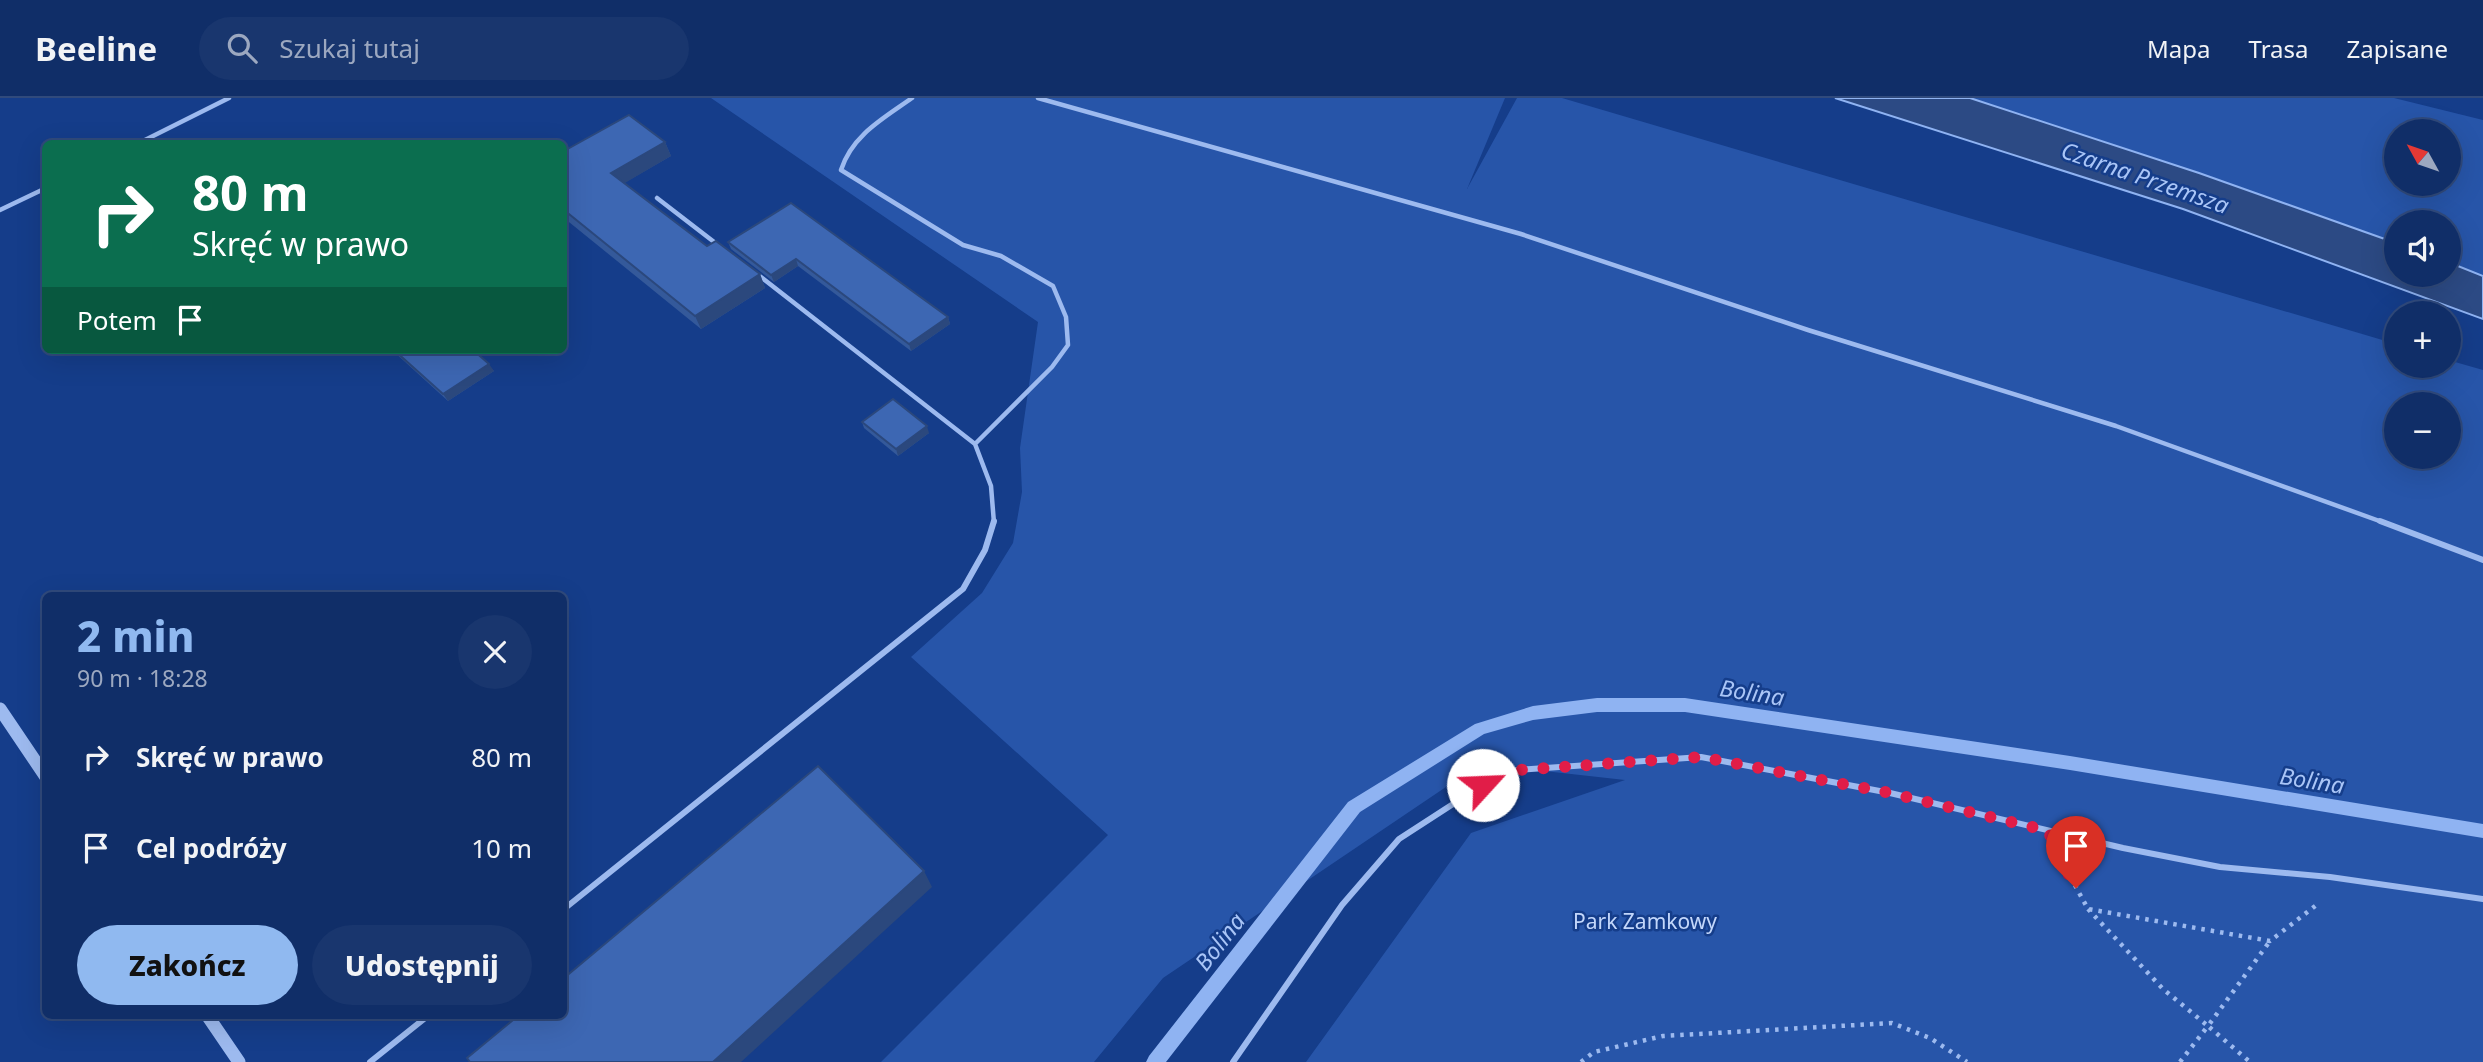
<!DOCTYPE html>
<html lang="pl">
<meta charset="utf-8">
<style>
:root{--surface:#102e68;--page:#19366e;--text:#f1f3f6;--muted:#9ca8c0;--line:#304a7c;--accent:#90b9f0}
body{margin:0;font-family:"Noto Sans",sans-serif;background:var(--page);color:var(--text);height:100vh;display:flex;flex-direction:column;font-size:26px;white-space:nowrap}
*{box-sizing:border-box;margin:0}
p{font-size:23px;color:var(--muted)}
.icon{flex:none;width:38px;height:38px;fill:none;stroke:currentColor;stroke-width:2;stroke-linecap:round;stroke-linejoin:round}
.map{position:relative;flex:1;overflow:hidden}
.side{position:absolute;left:42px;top:494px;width:525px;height:427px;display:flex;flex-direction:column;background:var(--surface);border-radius:10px;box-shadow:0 7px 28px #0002,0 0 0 2px var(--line)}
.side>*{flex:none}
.top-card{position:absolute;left:42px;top:42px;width:525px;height:214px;border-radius:10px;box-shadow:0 7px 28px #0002,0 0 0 2px var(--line);background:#0b6e4f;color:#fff;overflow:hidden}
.needle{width:46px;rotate:310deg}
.tools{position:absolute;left:2384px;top:21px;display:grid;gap:14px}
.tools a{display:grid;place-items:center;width:77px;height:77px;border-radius:50%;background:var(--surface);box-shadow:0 7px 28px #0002,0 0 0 2px var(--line);font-size:35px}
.pin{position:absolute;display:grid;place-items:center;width:60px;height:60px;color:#fff;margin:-72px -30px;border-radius:50% 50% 50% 0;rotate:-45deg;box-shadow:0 0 7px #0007}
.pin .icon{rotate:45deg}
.me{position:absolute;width:77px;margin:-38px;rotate:65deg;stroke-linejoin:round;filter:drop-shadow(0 0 5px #0008)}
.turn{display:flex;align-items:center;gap:24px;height:147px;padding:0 35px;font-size:32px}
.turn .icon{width:91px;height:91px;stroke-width:2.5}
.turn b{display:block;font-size:49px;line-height:60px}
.then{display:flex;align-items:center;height:66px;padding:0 35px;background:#0003;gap:14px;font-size:26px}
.round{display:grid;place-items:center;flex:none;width:74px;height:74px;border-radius:37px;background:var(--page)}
.summary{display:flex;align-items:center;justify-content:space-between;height:119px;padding:0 35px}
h1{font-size:42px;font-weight:800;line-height:52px;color:var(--accent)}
.button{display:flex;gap:14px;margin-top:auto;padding:14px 35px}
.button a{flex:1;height:80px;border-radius:42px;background:var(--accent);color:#111;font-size:28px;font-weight:800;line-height:80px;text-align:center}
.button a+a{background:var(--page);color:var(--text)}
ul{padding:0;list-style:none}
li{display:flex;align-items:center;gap:21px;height:91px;padding:0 35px}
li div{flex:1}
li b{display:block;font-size:26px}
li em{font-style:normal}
header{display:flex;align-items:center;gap:42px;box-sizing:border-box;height:98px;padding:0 35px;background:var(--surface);border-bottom:2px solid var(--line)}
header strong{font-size:33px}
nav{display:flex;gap:38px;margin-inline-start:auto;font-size:24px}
.search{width:490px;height:63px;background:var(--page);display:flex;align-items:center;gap:18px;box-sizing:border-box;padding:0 24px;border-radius:38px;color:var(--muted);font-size:26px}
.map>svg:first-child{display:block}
.green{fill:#2755a9;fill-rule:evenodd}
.water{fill:#2c4a84;stroke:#8fb3f2;stroke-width:2}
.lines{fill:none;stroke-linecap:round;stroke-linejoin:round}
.stream{fill:#8fb3f2;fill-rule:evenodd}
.path{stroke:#9dbaef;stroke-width:4.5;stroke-dasharray:3.5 6;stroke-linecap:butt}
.service-far1{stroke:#9dbaef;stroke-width:4.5}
.service{stroke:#9dbaef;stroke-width:6}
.tertiary{stroke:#9dbaef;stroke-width:13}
.wall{fill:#34599a}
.shaded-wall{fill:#2b487d}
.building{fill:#3d67b3;stroke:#2b487d;stroke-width:2}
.route{stroke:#e11d48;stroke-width:12;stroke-dasharray:0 21.6}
.labels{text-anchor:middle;stroke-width:5;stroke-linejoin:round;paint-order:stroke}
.park-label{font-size:21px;fill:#c3d7fb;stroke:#153d8a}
.water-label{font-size:23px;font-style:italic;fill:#a9c5f7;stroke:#153d8a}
</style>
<header>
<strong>Beeline</strong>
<div class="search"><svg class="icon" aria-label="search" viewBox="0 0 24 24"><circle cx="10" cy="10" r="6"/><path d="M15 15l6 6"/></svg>Szukaj tutaj</div>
<nav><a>Mapa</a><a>Trasa</a><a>Zapisane</a></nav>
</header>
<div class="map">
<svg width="2483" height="964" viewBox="0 0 2483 964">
<rect width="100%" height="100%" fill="#153d8a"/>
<path class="green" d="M711 0H1505L1467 91 1517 0H1562L2396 246V268H2448V262L2483 272V964H1306L1471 735 1625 682 1480 666 1163 880 1094 964H881L1108 737 911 559 982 495 1013 445 1022 394 1020 350 1038 224ZM2396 306H2448V359H2396Z
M1970 0H2394L2483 22V178L2448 164V124H2396V145L2199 75ZM2396 33H2448V86H2396Z"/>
<path class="water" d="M1835 0H1970L2199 75 2396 145V177H2448V164L2483 178V221L2183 111Z"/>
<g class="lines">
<path class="stream" d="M1597 600H1685L2070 658 2483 726V740L2070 672 1685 614H1597L1533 622 1484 636 1360 714 1166 964H1146L1149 958 1348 704 1475 626 1533 608Z"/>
<path class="path" d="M2061 762 2088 811 2270 843 2319 805
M2088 811 2163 891 2208 928 2270 843
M1581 964 1594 954 1663 938 1892 925 1930 940 1967 964
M2180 964 2208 928 2250 964"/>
<path class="service-far1" d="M912 0C884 20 852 37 841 72L963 147 1001 158 1053 188 1066 219 1068 247 1052 269 975 346
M1038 0 1521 136 1808 232 2116 328 2385 425
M137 46 229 0
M657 100 718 147
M0 112 46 90
M757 176 975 346 991 388 994 425"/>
<path class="service" d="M2380 423 2483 462
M564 811 963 491 985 452 994 423
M370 964 429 917
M1233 964 1342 807 1399 741 1504 673 1701 659 1890 695 2123 750 2220 769 2330 779 2483 801"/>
<path class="tertiary" d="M0 611 46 679
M207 917 239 964"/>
</g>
<path class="wall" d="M665 44 671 58 624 85 707 148 760 176 765 190 701 231 564 120V53Z
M791 105 948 219 950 226 911 253 798 168 774 184 731 151 728 144Z
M392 252H473L494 273 448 303Z
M862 324 929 335 898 358 864 330Z"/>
<path class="shaded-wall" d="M665 44 671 58 618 89 611 75Z
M796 161 798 168 774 184 771 177Z
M760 176 765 190 701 231 695 218Z
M948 219 950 226 911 253 909 246Z
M489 266 494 273 448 303 443 296Z
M927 328 929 335 898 358 896 351Z
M924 773 932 789 741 964H713Z"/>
<path class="building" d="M629 17 665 44 611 75 707 148 716 143 760 176 695 218 564 112V53Z
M791 105 948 219 909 246 796 161 771 177 728 144Z
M394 252H473L489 266 443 296Z
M893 301 927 328 896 351 862 324Z
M818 668 924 773 713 964H470L467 960 519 917H564V880Z"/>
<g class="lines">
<path class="route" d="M1483 687 1504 673 1701 659 1890 695 2049 733 2053 747 2076 790"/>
</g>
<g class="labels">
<g class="park-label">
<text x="1645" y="831">Park Zamkowy</text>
</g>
<g class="water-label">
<text transform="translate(2145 80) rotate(19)" y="8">Czarna Przemsza</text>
<text transform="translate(1752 595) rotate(9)" y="8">Bolina</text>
<text transform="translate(2312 683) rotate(9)" y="8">Bolina</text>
<text transform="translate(1220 844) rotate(-52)" y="8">Bolina</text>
</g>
</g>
</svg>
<div class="tools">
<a><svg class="needle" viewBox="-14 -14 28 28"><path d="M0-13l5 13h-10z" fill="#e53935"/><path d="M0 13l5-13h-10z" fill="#9ca8c0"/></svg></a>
<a><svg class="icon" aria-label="sound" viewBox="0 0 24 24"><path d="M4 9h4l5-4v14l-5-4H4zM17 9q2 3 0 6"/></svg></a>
<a>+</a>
<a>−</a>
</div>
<div class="pin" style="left:2076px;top:790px;background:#d93025"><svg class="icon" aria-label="arrive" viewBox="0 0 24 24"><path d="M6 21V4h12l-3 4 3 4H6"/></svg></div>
<svg class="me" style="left:1483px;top:687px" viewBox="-20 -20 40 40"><circle r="19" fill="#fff"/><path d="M0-13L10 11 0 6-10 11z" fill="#e11d48"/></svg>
<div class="top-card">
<div class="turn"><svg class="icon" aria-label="right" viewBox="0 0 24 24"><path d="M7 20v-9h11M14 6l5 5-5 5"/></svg><div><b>80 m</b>Skręć w prawo</div></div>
<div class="then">Potem<svg class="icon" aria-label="arrive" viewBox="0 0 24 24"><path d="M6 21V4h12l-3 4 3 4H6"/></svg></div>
</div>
<section class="side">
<div class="summary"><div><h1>2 min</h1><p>90 m · 18:28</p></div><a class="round"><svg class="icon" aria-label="close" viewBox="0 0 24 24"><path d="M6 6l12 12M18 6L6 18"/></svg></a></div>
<ul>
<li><svg class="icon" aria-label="right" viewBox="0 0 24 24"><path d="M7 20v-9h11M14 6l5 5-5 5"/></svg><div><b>Skręć w prawo</b></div><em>80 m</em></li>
<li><svg class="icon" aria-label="arrive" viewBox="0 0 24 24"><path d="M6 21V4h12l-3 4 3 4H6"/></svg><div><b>Cel podróży</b></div><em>10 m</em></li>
</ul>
<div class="button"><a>Zakończ</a><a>Udostępnij</a></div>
</section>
</div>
